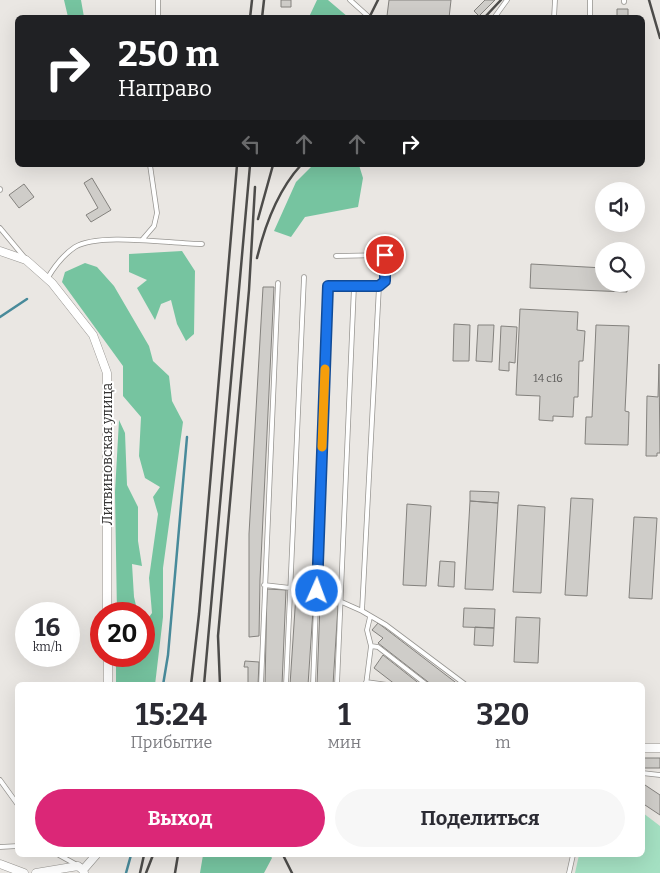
<!DOCTYPE html>
<html lang="ru">
<meta charset="utf-8">
<style>
:root{--surface:#fff;--page:#f7f7f7;--text:#2b2b33;--muted:#7c7c81;--accent:#db2777}
body{margin:0;font-family:Bitter,serif;background:var(--page);color:var(--text);height:100vh;display:flex;flex-direction:column;font-size:19px;white-space:nowrap}
*{box-sizing:border-box;margin:0}
p{font-size:16px;color:var(--muted)}
.icon{flex:none;width:28px;height:28px;fill:none;stroke:currentColor;stroke-width:2;stroke-linecap:round;stroke-linejoin:round}
.map{position:relative;flex:1;overflow:hidden}
.drawer{position:absolute;left:15px;top:682px;width:630px;height:175px;display:flex;flex-direction:column;background:var(--surface);border-radius:8px;box-shadow:0 5px 20px #0002}
.drawer>*{flex:none}
.banner{position:absolute;left:15px;top:15px;width:630px;height:152px;border-radius:8px;box-shadow:0 5px 20px #0002;background:#202124;color:#fff;overflow:hidden}
.controls{position:absolute;left:595px;top:182px;display:grid;gap:10px}
.controls a{display:grid;place-items:center;width:50px;height:50px;border-radius:50%;background:var(--surface);box-shadow:0 5px 20px #0002;font-size:25px}
.speed{position:absolute;left:15px;top:602px;display:flex;gap:10px;font-size:25px;font-weight:700;text-align:center}
.speed>*{display:grid;place-content:center;width:65px;height:65px;border-radius:50%;background:var(--surface);box-shadow:0 5px 20px #0002;line-height:1}
.speed small{font-size:12px;font-weight:400}
.speed .limit{border:8px solid #d22;background:#fff;color:#111}
.pin{position:absolute;display:grid;place-items:center;width:42px;height:42px;color:#fff;margin:-21px;border:2px solid #fff;border-radius:50%;box-shadow:0 1px 5px #0007}
.me{position:absolute;width:55px;margin:-28px;rotate:2deg;stroke-linejoin:round;filter:drop-shadow(0 0 4px #0008)}
.turn{display:flex;align-items:center;gap:18px;height:105px;padding:0 20px;font-size:22px}
.turn .icon{width:65px;height:65px;stroke-width:2.5}
.turn b{display:block;font-size:35px;line-height:42px}
.lanes{display:flex;align-items:center;height:48px;padding:0 20px;background:#0003;justify-content:center;gap:25px;direction:ltr}
.lanes .off{opacity:.35}
.eta{display:flex;justify-content:space-evenly;align-items:center;height:85px;text-align:center}
.eta b{font-size:30px;font-weight:700;line-height:35px}
.primary-button{display:flex;gap:10px;margin-top:auto;padding:10px 20px}
.primary-button a{flex:1;height:58px;border-radius:30px;background:var(--accent);color:#fff;font-size:20px;font-weight:700;line-height:58px;text-align:center}
.primary-button a+a{background:var(--page);color:var(--text)}
.map>svg:first-child{display:block}
.green{fill:#a4e0c2}
.forest{fill:#76c4a0}
.lines{fill:none;stroke-linecap:round;stroke-linejoin:round}
.stream{stroke:#488a9a;stroke-width:2.5}
.building{fill:#cfcdc9;stroke:#84827e}
.lane-casing{stroke:#979591;stroke-width:5.5}
.street-casing{stroke:#979591;stroke-width:9}
.lane{stroke:#fff;stroke-width:4}
.street{stroke:#fff;stroke-width:8}
.rail{stroke:#4d4c4a;stroke-width:2.5}
.route-casing{stroke:#114b97;stroke-width:12}
.route{stroke:#1a73e8;stroke-width:9}
.slow{stroke:#f59e0b;stroke-width:9}
.labels{text-anchor:middle;stroke-width:4;stroke-linejoin:round;paint-order:stroke}
.number-label{font-size:11px;fill:#5c5b59}
.street-label{font-size:14px;fill:#363534;stroke:#fff}
</style>
<div class="map">
<svg width="660" height="873" viewBox="0 0 660 873">
<rect width="100%" height="100%" fill="#eae7e3"/>
<path class="green" d="M643 813 660 826V873H575L579 855H642Z"/>
<path class="forest" d="M64 0H81L84 17H68Z
M317 0H328L348 17H309Z
M313 165H359L363 178 358 207 305 217 291 237 274 231 296 182Z
M182 251 195 271 194 334 186 341 177 324 171 300 161 304 155 320 137 288 147 280 129 272V254Z
M85 263 97 267 114 286 149 346 153 361 169 376 172 401 183 422 163 568V617L155 685H116V656H144V624L152 613 149 578 158 514 153 497 160 487 145 478 139 456 141 417 123 396V366L62 282 65 272Z
M119 420 125 433 127 485 138 507V541L142 566 132 564 134 597 138 614H117L115 492Z
M203 855H270L272 858 264 873H200Z"/>
<g class="lines">
<path class="stream" d="M0 317 27 299
M163 685 168 655 187 437
M126 873 131 855"/>
</g>
<path class="building" d="M281 0H291V7H281Z
M389 0H451L449 18 387 16Z
M485 0H495L479 16 474 11Z
M617 9H628V18H617Z
M92 178 111 210 91 222 86 215 98 208 84 183Z
M24 184 34 197 19 208 9 195Z
M531 264 604 268V284H627V292L530 288Z
M263 287H274L260 580 259 636 249 637V534Z
M520 309 578 312 577 330 585 331 583 361H579L578 397H574L573 417 553 416V421L539 420 540 396 516 395Z
M454 324 470 325 469 361H453Z
M478 325H494L492 362 476 361Z
M596 325 629 326 625 411 629 412 628 445 585 444 586 417H592Z
M501 326 517 327 515 363 509 362V371L499 370Z
M659 364 660 453H657V456H646L647 396 658 397Z
M470 491 499 492 498 503 470 501Z
M571 498 593 499 587 596 565 595Z
M470 501 498 503 493 590 465 589Z
M407 504 431 506 426 586 403 585Z
M518 505 545 507 541 593 513 592Z
M634 517 657 518 652 599 629 598Z
M440 561 455 562 454 587 438 586Z
M267 589 286 590 282 685H265Z
M296 594 314 595 308 685H290Z
M320 604 338 606 333 685H317Z
M464 608 495 609 494 628 463 627Z
M516 617 540 618 538 663 514 662Z
M378 623 459 685H432L378 643 383 638 372 630Z
M475 627 494 628 493 646 474 645Z
M383 655 421 685H396L374 668Z
M245 661 259 662 258 685H248V667H244Z
M642 758H660V768H642Z
M642 783 660 795V815L642 803Z"/>
<g class="lines">
<g class="lane-casing">
<path id="lane" d="M350 0 370 18
M624 0V2
M158 18V0
M494 18 507 0
M554 18 555 0
M590 18V0
M0 189V190
M0 228 25 258
M142 240 154 226 157 213 150 165
M336 256 385 255V281L379 286
M47 279C54 267 63 255 75 247 100 232 171 244 202 244
M264 585 317 591 362 611 386 625 466 685
M371 646 378 647 427 685
M366 682 388 685
M261 685 278 283
M286 685 304 277
M313 685 328 286H379L362 611
M337 685 354 286
M366 685 371 646 367 630 370 617
M642 773 660 775
M0 780 18 805
M0 847 18 846
M59 855 77 865
M569 873 573 855"/>
</g>
<g class="street-casing">
<path id="street" d="M0 251 26 260 52 283 93 335 107 373V614
M108 656V685
M642 748H660
M0 864 24 873
M36 873 78 866 83 870
M84 873 83 870 96 855"/>
</g>
<use href="#lane" class="lane"/>
<use href="#street" class="street"/>
<path class="rail" d="M649 0 660 38
M250 18 252 0
M262 18 264 0
M369 18 378 0
M484 18 501 0
M258 219 273 165
M257 258C265 225 278 190 301 165
M191 685 199 614 237 165
M204 685 250 165
M220 685 218 636 249 290 255 187
M283 855 292 873
M140 873 144 855
M146 873 153 855
M175 873 178 855"/>
</g>
<g class="lines">
<g class="route-casing">
<path id="route" d="M317 591 328 286H379L385 281V255"/>
</g>
<use href="#route" class="route"/>
<path class="slow" d="M322 447 325 369"/>
</g>
<g class="labels">
<g class="number-label">
<text x="548" y="382">14 с16</text>
</g>
<g class="street-label">
<text transform="translate(107 454) rotate(-90)" y="5">Литвиновская улица</text>
</g>
</g>
</svg>
<div class="controls">
<a><svg class="icon" aria-label="sound" viewBox="0 0 24 24"><path d="M4 9h4l5-4v14l-5-4H4zM17 9q2 3 0 6"/></svg></a>
<a><svg class="icon" aria-label="search" viewBox="0 0 24 24"><circle cx="10" cy="10" r="6"/><path d="M15 15l6 6"/></svg></a>
</div>
<div class="speed"><div>16<small>km/h</small></div><div class="limit">20</div></div>
<div class="pin" style="left:385px;top:255px;background:#d93025"><svg class="icon" aria-label="arrive" viewBox="0 0 24 24"><path d="M6 21V4h12l-3 4 3 4H6"/></svg></div>
<svg class="me" style="left:317px;top:591px" viewBox="-20 -20 40 40"><circle r="17" fill="#1a73e8" stroke="#fff" stroke-width="3"/><path d="M0-11L8 9 0 5-8 9z" fill="#fff"/></svg>
<div class="banner">
<div class="turn"><svg class="icon" aria-label="right" viewBox="0 0 24 24"><path d="M7 20v-9h11M14 6l5 5-5 5"/></svg><div><b>250 m</b>Направо</div></div>
<div class="lanes"><svg class="icon off" aria-label="left" viewBox="0 0 24 24"><path d="M17 20v-9H6M10 6l-5 5 5 5"/></svg><svg class="icon off" aria-label="ahead" viewBox="0 0 24 24"><path d="M12 20V5M6 11l6-6 6 6"/></svg><svg class="icon off" aria-label="ahead" viewBox="0 0 24 24"><path d="M12 20V5M6 11l6-6 6 6"/></svg><svg class="icon" aria-label="right" viewBox="0 0 24 24"><path d="M7 20v-9h11M14 6l5 5-5 5"/></svg></div>
</div>
<section class="drawer">
<div class="eta">
<div><b>15:24</b><p>Прибытие</p></div>
<div><b>1</b><p>мин</p></div>
<div><b>320</b><p>m</p></div>
</div>
<div class="primary-button"><a>Выход</a><a>Поделиться</a></div>
</section>
</div>
